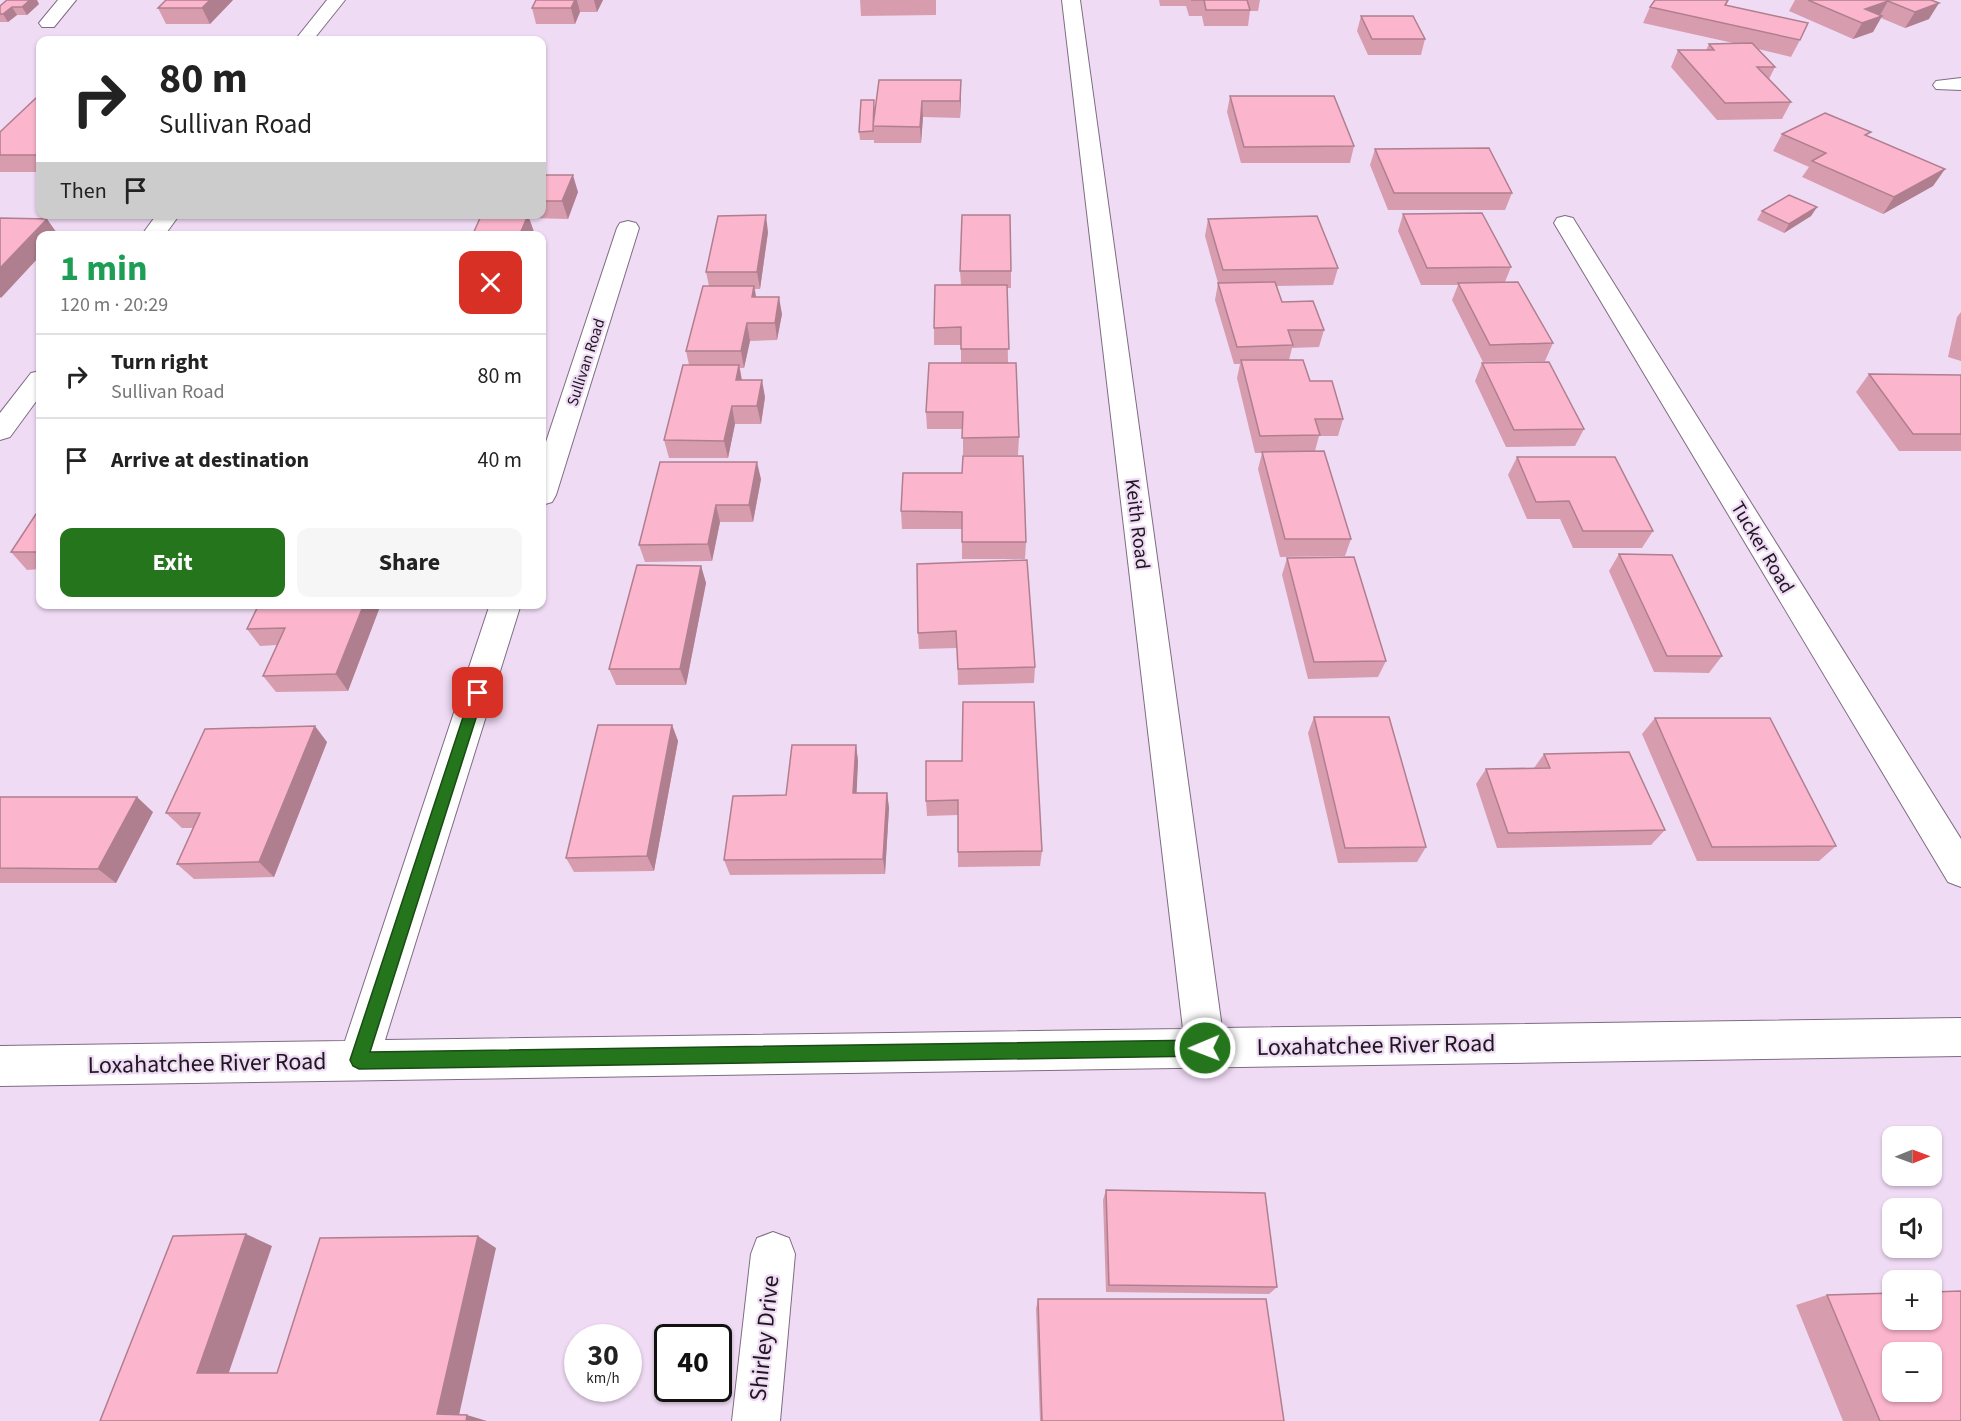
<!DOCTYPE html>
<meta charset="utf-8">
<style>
:root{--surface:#fff;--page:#f6f6f6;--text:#222;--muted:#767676;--line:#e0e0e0;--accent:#25751d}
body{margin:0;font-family:"Source Sans 3",sans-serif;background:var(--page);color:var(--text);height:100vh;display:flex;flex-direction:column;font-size:22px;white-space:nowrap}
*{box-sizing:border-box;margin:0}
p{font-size:20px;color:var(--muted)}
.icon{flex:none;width:33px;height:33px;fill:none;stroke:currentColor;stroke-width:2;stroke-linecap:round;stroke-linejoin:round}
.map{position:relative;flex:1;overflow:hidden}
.drawer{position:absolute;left:36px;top:231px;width:510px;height:378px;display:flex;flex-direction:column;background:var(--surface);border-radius:12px;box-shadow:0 2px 4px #0004}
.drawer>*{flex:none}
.guide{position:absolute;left:36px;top:36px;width:510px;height:183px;border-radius:12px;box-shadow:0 2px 4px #0004;background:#fff;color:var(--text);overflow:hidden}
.needle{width:39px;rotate:89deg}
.fabs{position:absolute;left:1882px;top:1126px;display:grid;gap:12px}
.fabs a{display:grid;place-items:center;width:60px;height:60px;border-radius:12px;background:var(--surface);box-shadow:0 2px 4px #0004;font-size:30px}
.speed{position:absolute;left:564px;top:1324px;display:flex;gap:12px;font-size:30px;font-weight:700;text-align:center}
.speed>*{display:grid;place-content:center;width:78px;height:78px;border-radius:50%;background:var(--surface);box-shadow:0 2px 4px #0004;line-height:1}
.speed small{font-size:15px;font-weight:400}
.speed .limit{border:3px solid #111;border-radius:9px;background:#fff;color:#111}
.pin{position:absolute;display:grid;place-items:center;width:51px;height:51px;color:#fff;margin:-26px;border-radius:12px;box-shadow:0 3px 9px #0006}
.me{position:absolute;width:66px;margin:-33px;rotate:269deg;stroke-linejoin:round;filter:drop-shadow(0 0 4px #0008)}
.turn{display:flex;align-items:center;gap:21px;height:126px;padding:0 24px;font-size:27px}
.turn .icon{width:78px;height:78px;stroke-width:2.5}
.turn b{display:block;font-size:42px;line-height:51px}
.then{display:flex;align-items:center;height:57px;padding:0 24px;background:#0003;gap:12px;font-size:22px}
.round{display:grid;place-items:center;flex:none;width:63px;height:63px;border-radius:12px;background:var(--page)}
.overview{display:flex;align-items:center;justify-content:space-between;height:102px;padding:0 24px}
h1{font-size:36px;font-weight:700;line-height:45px;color:#1e9e55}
.primary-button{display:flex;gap:12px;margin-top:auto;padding:12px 24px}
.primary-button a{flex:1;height:69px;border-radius:12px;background:var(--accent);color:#fff;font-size:24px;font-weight:700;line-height:69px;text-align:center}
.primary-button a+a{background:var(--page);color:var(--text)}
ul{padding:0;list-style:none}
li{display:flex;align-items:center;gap:18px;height:84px;padding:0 24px;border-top:2px solid var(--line)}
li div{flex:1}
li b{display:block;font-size:22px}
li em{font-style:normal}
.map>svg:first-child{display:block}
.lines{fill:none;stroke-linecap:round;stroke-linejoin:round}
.minor-casing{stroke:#7e6c82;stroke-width:2}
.minor{fill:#fff;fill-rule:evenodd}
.wall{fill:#d89caf}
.shaded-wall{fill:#b07f8f}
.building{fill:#fbb5cc;stroke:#b07f8f;stroke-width:1.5;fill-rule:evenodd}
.route{fill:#25751d;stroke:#184c13;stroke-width:1.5}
.labels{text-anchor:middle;stroke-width:4.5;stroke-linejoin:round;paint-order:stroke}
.far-street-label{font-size:16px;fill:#1e1720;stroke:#f0dbf5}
.street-label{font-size:20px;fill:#1e1720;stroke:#f0dbf5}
.near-street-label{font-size:24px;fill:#1e1720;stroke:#f0dbf5}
</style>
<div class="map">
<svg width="1961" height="1421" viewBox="0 0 1961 1421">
<rect width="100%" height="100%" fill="#f0dbf5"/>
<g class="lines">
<g class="minor-casing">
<path id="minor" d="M58 0H76L54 27H42L39 23Z
M327 0H345L313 40H295Z
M1062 0H1080L1222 1028 1961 1018V1056L0 1086V1046L345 1041 490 604H521L385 1040 1183 1029Z
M1961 78V90L1936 89 1933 85 1936 81Z
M157 214H180L164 236H141Z
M1565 216 1573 218 1576 223 1961 839V887L1948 882 1554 223 1557 218Z
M628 221 636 223 639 228 556 495 552 502 542 505V454L617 228 620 223Z
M40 371V396L10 437 0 440V413L31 373Z
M773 1232 789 1238 795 1254 780 1421H732L751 1254 757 1238Z"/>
</g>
<use href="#minor" class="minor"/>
</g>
<path class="wall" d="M233 0 210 24H166L158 8Z
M536 0H603L597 12H580L575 24H536L532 8Z
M860 0H936V15L861 16Z
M1159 0H1260L1258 11H1250L1248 26H1204L1202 16H1189L1186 6H1160Z
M1729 0 1726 5 1800 40 1791 57 1758 49 1775 67 1769 79 1791 102 1782 119 1717 120 1671 67 1678 50H1706L1709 44 1733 43 1643 23 1650 7Z
M1795 0H1931L1929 19 1905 28 1881 18 1873 32 1853 39 1789 11Z
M39 4 27 15H17L8 22H0V6Z
M1361 16 1425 39 1421 55H1368L1357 31Z
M879 80 961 97 960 118 923 117 921 143H874V140H860L859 132 875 111Z
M1230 96 1354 146 1350 163H1241L1227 112Z
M40 98V172H0V132Z
M1782 134 1868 136 1945 169 1933 186 1883 214 1802 177 1809 167 1773 151Z
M1375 149 1512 193 1505 210H1388L1370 165Z
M542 175 578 192 568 219 529 218 534 232 480 218H476L474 214H542Z
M1817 207 1811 216 1784 233 1757 220 1762 211Z
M1403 214 1511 267 1505 282 1553 343 1545 361 1483 362 1452 300 1458 285H1421L1398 231Z
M1208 219 1338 268 1333 285 1277 286 1282 302 1324 330 1319 347 1292 348 1289 360 1310 381 1343 419 1338 436H1319L1315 451 1351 539 1345 556 1280 557 1258 469 1262 453H1255L1237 378 1240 364H1234L1215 300 1218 283 1205 236Z
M768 232 760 289H755L756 297 782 314 777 340 750 341 744 368H740L742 380 765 397 761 424H735L728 458H669L664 440 689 365 686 351 709 286 706 272Z
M960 271H1011V288H1007L1008 363 1019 437 1018 455H963V429H927L926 412 961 363V345H934V328L961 285Z
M1961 312V361L1948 357 1957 317Z
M1482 363 1584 429 1575 446 1506 447 1475 381Z
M1869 374 1961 375V451H1899L1856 392Z
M1517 457 1653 531 1642 548H1573L1560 519H1527L1508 475Z
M903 473 1026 542 1025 559H962V529H902L901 511Z
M761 479 753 522H720L712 561 645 562 639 545Z
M40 513V569L27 570 11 552Z
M1619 554 1722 656 1709 673 1654 672 1609 571Z
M1287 558 1386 661 1378 677 1308 679 1282 575Z
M917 564 1035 667 1034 683 958 685 957 648 919 649 918 633Z
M701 566 706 583 686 685H616L609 669Z
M259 604H381L348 691 276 692 263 676 277 645 260 646 247 629Z
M1314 717 1426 847 1417 862 1338 863 1308 733Z
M1655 718 1836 846 1819 861H1697L1642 734Z
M672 725 678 741 654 871 574 872 566 858Z
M327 742 274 877 194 879 177 864 193 828H182L166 813Z
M856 745 858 761 856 793H887L889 808 885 874 730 875 724 860 786 795Z
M1544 754 1665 830 1651 845 1497 848 1476 784 1486 769 1534 768Z
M926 761 1042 851 1040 866 958 867V815L927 816 926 801Z
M0 797 153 812 116 883H0Z
M1106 1190 1277 1287 1269 1294 1106 1292 1103 1200Z
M1827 1295 1961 1421H1843L1796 1305Z
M1038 1299 1284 1421H1040L1036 1309Z"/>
<path class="shaded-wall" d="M30 0H37L39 4 27 15 22 7Z
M210 0H233L210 24 202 8Z
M575 0H577L580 12 575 24 571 8Z
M594 0H603L597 12Z
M1888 1 1879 17 1865 9Z
M1939 3 1929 19 1905 28 1915 12Z
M12 7 17 15 8 22 3 14Z
M1882 16 1873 32 1853 39 1862 23Z
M961 80V97L960 118V101Z
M922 101 923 117 921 143 920 127Z
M1945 169 1933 186 1883 214 1894 197Z
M573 175 578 192 568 219 562 201Z
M1817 207 1811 216 1784 233 1789 224Z
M528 215 534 232 533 236H519Z
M766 215 768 232 760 289 757 272Z
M47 219 59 236H40V256L1 298 0 297V268Z
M754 286 757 303 752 297Z
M779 297 782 314 777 340 775 323Z
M747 323 750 341 744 368 741 351Z
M739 365 742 382 736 380Z
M762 380 765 397 761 424 757 406Z
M732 406 735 424 728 458 724 441Z
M757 462 761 479 753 522 749 505Z
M716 505 720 522 712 561 708 544Z
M701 566 706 583 686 685 680 669Z
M364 604H381L348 691 336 674Z
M672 725 678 741 654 871 647 856Z
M315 726 327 742 274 877 259 862Z
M856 745 858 761 856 808 853 793Z
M887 793 889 808 885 874 883 859Z
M137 797 153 812 116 883 98 869Z
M246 1234 272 1246 226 1381 197 1373Z
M478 1236 496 1248 458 1420 437 1414Z
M467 1415 487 1421H466Z"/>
<path class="building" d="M7 0H30L22 7H12L3 14H0V6Z
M166 0H210L202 8H158Z
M536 0H575L571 8H532Z
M1191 0H1247L1250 10H1206L1204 0Z
M1655 0H1728L1725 5 1808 23 1800 40 1650 7Z
M1808 0H1931L1939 3 1915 12 1888 1 1865 9 1882 16 1862 23Z
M1361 16H1413L1425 39H1372Z
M1752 43 1775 67H1757L1791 102 1725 103 1678 50H1714L1709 44Z
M879 80H961L960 101H922L920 127 873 126Z
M1230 96H1334L1354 146 1244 147Z
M36 98H40V155H0V132Z
M861 100H874L873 131 859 132Z
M1825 113 1871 132 1865 135 1945 169 1894 197 1812 161 1826 153 1782 134Z
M1489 148 1512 193H1394L1375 149Z
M542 175H573L562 201H542Z
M1789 195 1817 207 1789 224 1762 211Z
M1482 213 1511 267 1427 268 1403 214Z
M528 215 519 236H472L481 216Z
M766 215 757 272H706L718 216Z
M962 215H1010L1011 271H960Z
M1317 216 1338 268 1223 270 1208 219Z
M0 218 47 219 0 268Z
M1275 282 1282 302 1313 301 1324 330H1288L1293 345 1237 347 1218 283Z
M1518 282 1553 343 1490 345 1458 283Z
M935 285H1007L1009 349H961V327L934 328Z
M703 286H754L752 297H779L775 323H747L741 351H686Z
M1241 360H1303L1310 381H1332L1343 419H1315L1320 435 1260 436Z
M1549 362 1584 429 1514 430 1482 363Z
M929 363H1016L1019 437 962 438 963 412H926Z
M683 365H739L736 380H762L757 406H732L724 441 664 440Z
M1869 374 1961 375V434H1913Z
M1324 451 1351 539H1285L1262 452Z
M963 456H1023L1026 542H962V512L901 511 903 473H962Z
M1517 457H1615L1653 531H1583L1569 501 1536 502Z
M660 462H757L749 505H716L708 544 639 545Z
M40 513V552H11L36 514Z
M1619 554 1672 555 1722 656H1667Z
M1354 557 1386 661 1314 662 1287 558Z
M1027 560 1035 667 958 669 956 631 918 633 917 564Z
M637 565 701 566 680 669H609Z
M259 604H364L336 674 263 676 285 628 247 629Z
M963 702H1034L1042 851 958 852V800L926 801V761H962Z
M1314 717H1389L1426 847 1345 848Z
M1655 718H1770L1836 846 1712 847Z
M598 725H672L647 856 566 858Z
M315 726 259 862 177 864 200 813H166L205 729Z
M792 745H856L853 793H887L883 859 724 860 733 796 786 795Z
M1629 752 1665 830 1508 833 1486 769 1550 768 1544 754Z
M0 797H137L98 869 0 868Z
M1106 1190 1265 1193 1277 1287 1109 1285Z
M246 1234 197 1373H277L320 1238 478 1236 437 1414 467 1415 466 1421H100L173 1236Z
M1961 1291V1421H1880L1827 1295 1893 1293V1320H1932V1292ZM1893 1353H1932V1392H1893Z
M1038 1299H1266L1284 1421H1042Z"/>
<path class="route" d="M478 688 484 693 370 1052 1205 1040 1211 1042 1213 1048 1211 1054 1205 1056 359 1069 353 1066 350 1060 471 693Z"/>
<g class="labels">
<g class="far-street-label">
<text transform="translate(585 362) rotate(-72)" y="6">Sullivan Road</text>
</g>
<g class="street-label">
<text transform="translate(1138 524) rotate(83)" y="7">Keith Road</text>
<text transform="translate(1763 547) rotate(59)" y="7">Tucker Road</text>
</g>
<g class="near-street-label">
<text transform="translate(1376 1045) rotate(-1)" y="8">Loxahatchee River Road</text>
<text transform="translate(207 1063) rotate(-1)" y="8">Loxahatchee River Road</text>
<text transform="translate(764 1338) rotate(-84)" y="8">Shirley Drive</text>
</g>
</g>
</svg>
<div class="fabs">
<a><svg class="needle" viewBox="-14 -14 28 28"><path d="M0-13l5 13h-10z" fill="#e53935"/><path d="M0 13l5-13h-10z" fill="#767676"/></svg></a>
<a><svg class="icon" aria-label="sound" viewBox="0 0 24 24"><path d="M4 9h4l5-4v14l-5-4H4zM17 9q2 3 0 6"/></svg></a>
<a>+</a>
<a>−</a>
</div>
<div class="speed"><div>30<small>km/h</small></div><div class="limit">40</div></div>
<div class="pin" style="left:478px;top:693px;background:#d93025"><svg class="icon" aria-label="arrive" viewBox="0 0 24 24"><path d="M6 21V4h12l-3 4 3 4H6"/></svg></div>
<svg class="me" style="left:1205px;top:1048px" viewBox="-20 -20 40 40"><circle r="17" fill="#25751d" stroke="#fff" stroke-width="3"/><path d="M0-11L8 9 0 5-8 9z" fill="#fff"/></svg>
<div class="guide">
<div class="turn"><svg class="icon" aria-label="right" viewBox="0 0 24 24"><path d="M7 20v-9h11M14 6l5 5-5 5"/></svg><div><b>80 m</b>Sullivan Road</div></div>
<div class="then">Then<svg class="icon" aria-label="arrive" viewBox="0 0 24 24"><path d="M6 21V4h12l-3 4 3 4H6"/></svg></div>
</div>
<section class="drawer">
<div class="overview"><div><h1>1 min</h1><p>120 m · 20:29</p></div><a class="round" style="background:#d93025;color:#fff"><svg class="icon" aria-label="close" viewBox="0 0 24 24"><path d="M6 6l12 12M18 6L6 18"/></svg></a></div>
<ul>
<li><svg class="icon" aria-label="right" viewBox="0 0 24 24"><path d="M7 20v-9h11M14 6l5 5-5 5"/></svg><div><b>Turn right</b><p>Sullivan Road</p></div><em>80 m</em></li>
<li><svg class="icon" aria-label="arrive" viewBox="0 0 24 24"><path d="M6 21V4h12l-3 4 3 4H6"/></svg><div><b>Arrive at destination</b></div><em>40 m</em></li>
</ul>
<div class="primary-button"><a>Exit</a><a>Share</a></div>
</section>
</div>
